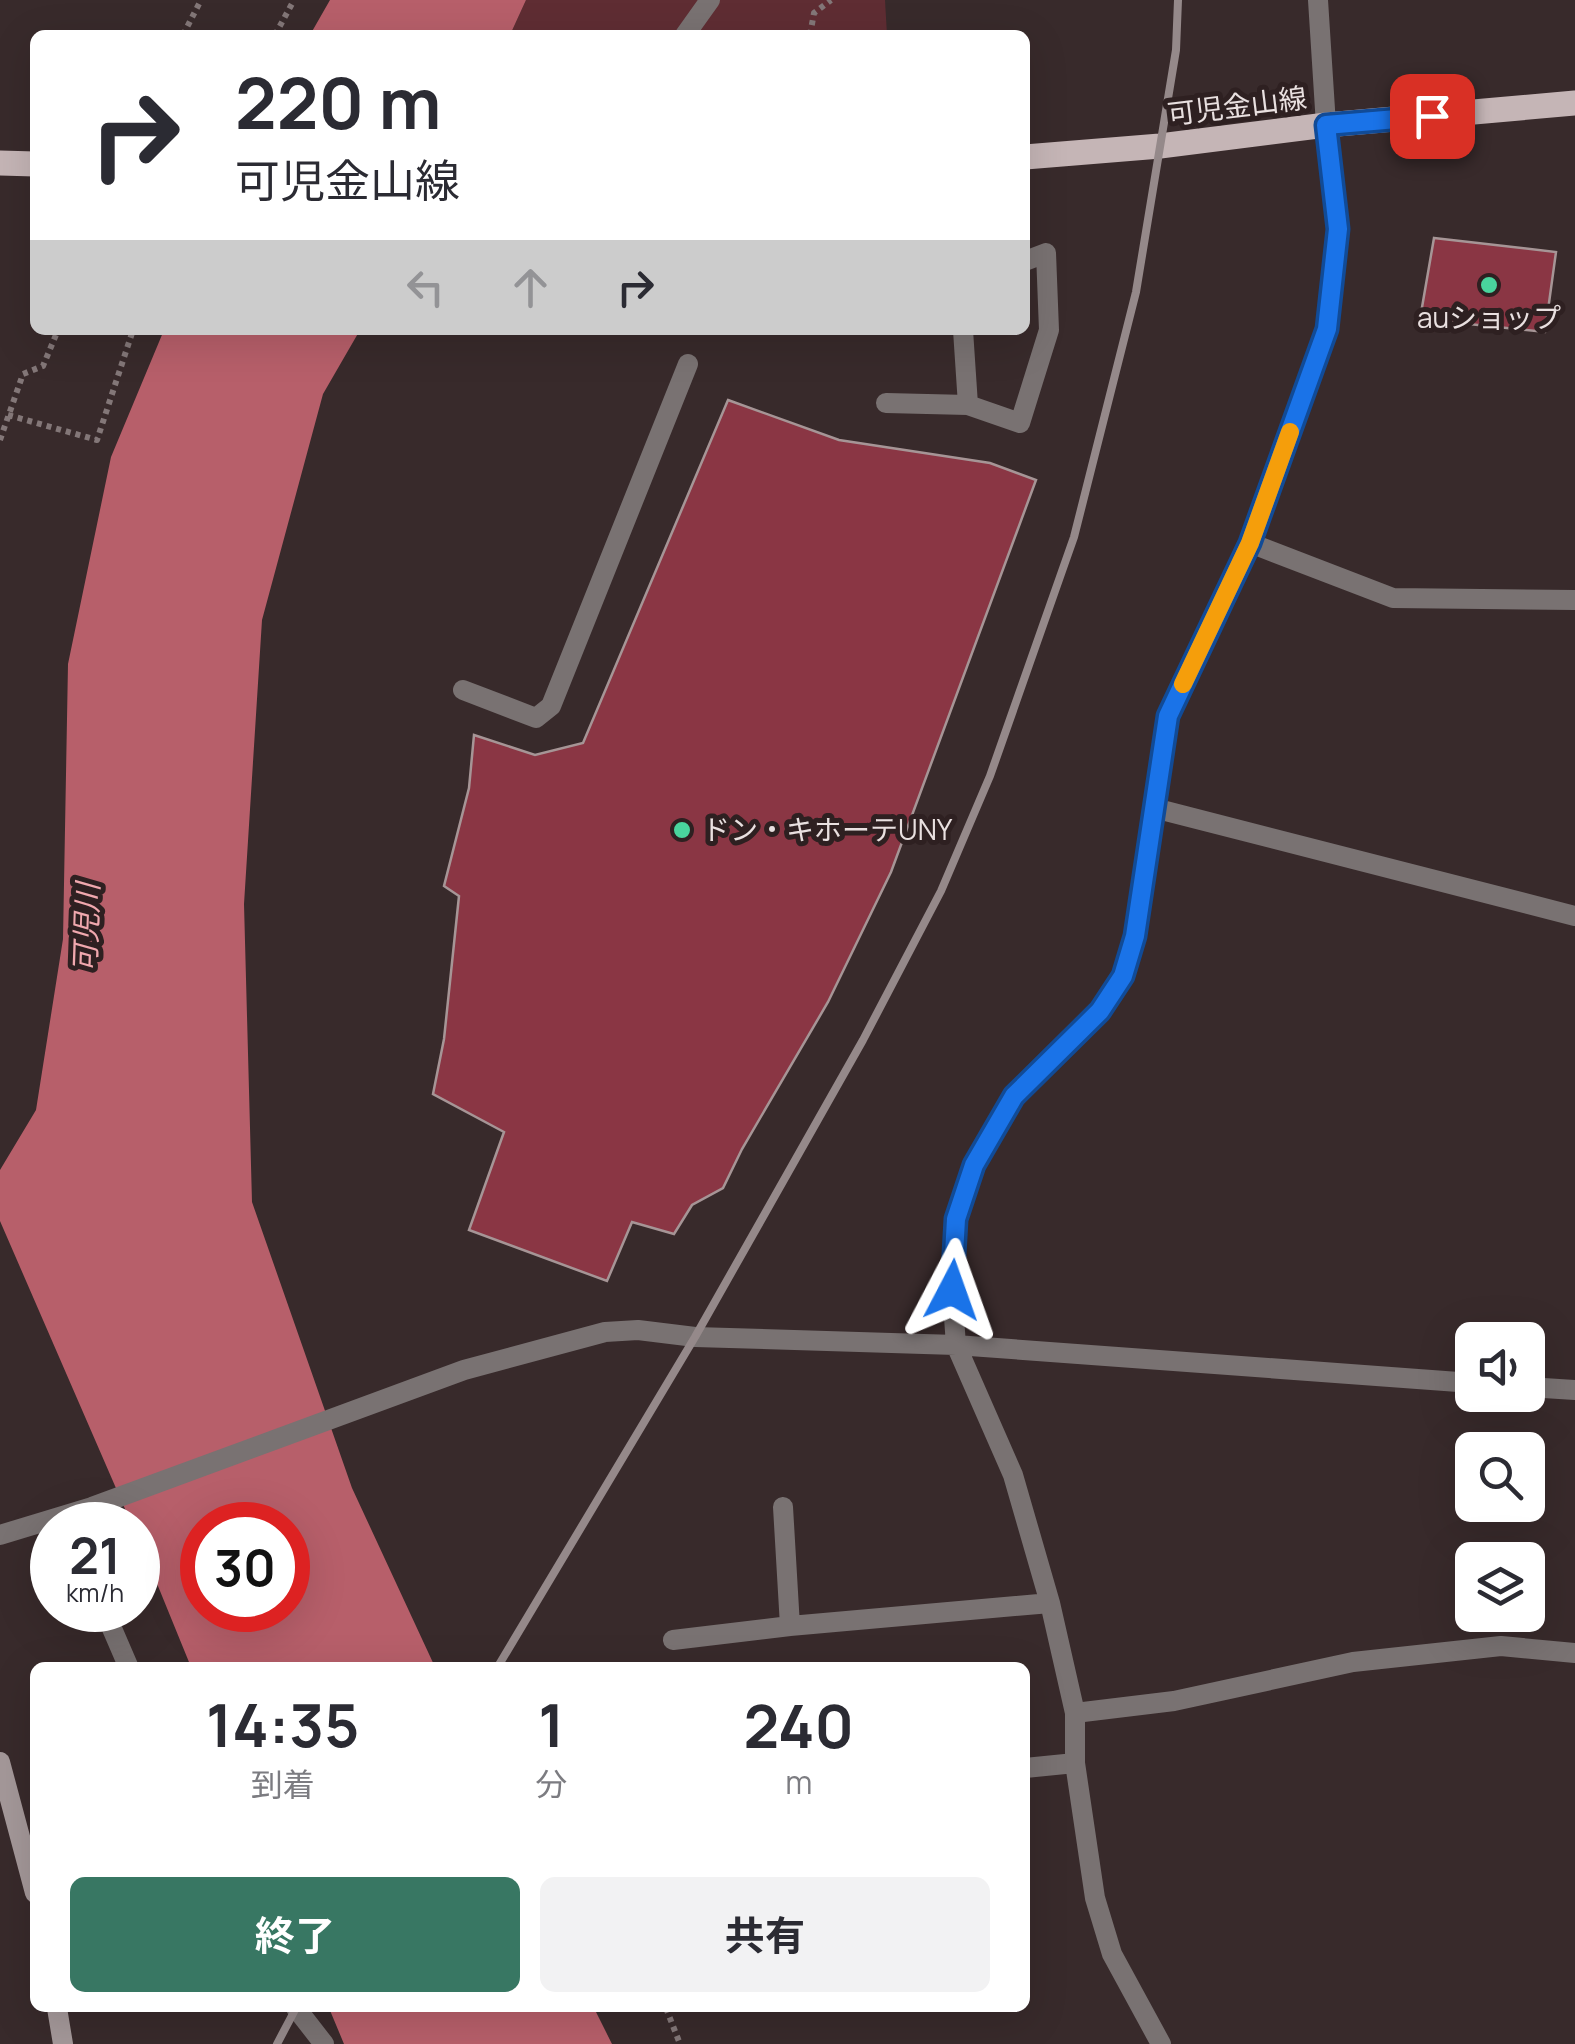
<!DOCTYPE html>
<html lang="ja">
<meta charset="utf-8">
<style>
:root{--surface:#fff;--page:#f2f2f3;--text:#2b2b33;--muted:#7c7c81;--accent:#387763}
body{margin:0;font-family:Manrope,"Noto Sans JP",sans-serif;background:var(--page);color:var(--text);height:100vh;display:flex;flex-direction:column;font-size:38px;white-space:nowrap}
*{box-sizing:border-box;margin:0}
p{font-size:32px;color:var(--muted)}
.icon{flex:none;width:55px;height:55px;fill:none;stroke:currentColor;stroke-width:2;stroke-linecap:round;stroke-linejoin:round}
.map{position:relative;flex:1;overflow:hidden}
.details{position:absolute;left:30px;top:1662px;width:1000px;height:350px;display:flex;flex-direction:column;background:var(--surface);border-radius:15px;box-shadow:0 10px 40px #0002}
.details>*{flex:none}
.hud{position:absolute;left:30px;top:30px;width:1000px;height:305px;border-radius:15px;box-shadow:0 10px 40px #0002;background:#fff;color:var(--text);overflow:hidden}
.tools{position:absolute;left:1455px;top:1322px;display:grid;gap:20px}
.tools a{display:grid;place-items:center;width:90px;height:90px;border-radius:15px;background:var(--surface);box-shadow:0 10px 40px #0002;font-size:50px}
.speed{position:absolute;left:30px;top:1502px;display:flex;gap:20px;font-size:50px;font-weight:700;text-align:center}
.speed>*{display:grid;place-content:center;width:130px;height:130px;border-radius:50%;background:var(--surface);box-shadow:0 10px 40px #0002;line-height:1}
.speed small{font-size:25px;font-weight:400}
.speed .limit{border:15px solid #d22;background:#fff;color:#111}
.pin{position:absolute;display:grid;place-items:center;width:85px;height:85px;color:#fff;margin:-42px;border-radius:20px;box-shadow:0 5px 15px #0006}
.me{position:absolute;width:110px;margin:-55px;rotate:4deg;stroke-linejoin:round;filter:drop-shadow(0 0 8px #0008)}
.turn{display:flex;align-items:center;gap:35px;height:210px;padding:0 40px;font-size:45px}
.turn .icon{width:130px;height:130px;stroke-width:2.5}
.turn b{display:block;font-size:70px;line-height:85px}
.lanes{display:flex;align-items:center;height:95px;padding:0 40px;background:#0003;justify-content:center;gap:50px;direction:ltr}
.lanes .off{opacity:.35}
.eta{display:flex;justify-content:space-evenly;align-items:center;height:170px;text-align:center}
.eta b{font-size:60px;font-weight:700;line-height:70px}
.action{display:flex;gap:20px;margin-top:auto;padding:20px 40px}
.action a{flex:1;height:115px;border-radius:15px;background:var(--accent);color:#fff;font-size:40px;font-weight:700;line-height:115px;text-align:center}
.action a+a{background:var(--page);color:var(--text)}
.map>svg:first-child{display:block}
.green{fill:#5f2d33}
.water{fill:#b75f6a;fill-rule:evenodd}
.building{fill:#8a3644;stroke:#a69596;stroke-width:2.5}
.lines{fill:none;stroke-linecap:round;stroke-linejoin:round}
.path{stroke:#837778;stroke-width:6;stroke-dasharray:5 5;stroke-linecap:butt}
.lane{stroke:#797272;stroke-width:20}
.street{stroke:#797272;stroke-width:20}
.secondary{stroke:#a49899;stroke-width:20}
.primary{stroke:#c5b5b6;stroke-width:25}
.rail{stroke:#95898a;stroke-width:8}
.route-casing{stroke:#114b97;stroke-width:25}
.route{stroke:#1a73e8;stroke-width:18}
.slow{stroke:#f59e0b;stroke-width:18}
.poi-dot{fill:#49d49d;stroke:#2e2021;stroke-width:4}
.labels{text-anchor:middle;stroke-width:10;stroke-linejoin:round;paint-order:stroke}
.street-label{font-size:28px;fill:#e9e0e0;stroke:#2e2021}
.poi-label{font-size:28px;fill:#e9e0e0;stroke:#2e2021}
.water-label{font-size:30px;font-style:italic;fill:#f0a8ae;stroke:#2e2021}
</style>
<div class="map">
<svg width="1575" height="2044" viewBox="0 0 1575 2044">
<rect width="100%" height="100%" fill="#382a2b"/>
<path class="green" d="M526 0H885L887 35H510Z"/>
<path class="water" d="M330 0H526L510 35H310Z
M164 330H360L323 394 262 620 244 904 252 1202 352 1488 435 1667H191L138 1537V1525H132L0 1221V1170L36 1110 63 939 68 664 111 457ZM202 1525H288V1610H202Z
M329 2008H594L612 2044H344Z"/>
<path class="building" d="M1434 238 1556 252 1545 332 1420 319Z
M728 400 839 440 990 463 1036 480 891 872 828 1002 742 1149 723 1188 692 1205 674 1234 632 1222 607 1281 469 1230 504 1132 433 1094 444 1039 459 896 444 886 469 788 474 735 535 755 583 743Z"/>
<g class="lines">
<path class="path" d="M183 35 201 0
M275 35 294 0
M810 35 814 13 831 0
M8 415 97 440 133 330
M0 440 23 374 43 366 58 330
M666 2008 680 2044"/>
<path class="lane" d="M963 330 968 405
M886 403 968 405 1020 423 1049 330 1046 253 1025 261
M463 690 536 718 551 706 688 364"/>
<path class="street" d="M685 35 710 0
M1250 543 1393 598 1575 600
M1154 808 1575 916
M1528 1387 1575 1390
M783 1507 790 1626
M0 1535 92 1507 464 1370 605 1332 638 1330 695 1337 956 1345 1472 1383
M104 1610 129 1668
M673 1640 790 1626 1050 1603
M1075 1713 1174 1701 1353 1662 1501 1646 1575 1653
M1025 1768 1075 1763
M296 2008 324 2044
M1161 2044 1112 1954 1095 1898 1075 1763V1713L1050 1603 1013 1475 956 1345 952 1290 956 1219 974 1165 1014 1096 1100 1011 1123 976 1135 936 1168 716 1250 543 1327 329 1338 229 1326 125 1318 0"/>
<path class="secondary" d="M0 1762 35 1893
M57 2008 63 2044"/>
<path class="primary" d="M1025 157 1160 146 1326 125 1575 103
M0 163 35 164"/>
<path class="rail" d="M497 1668 695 1337 863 1040 941 891 990 776 1074 537 1136 292 1176 50 1178 0
M277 2044 296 2008"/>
</g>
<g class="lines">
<g class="route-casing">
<path id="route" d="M952 1290 956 1219 974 1165 1014 1096 1100 1011 1123 976 1135 936 1168 716 1250 543 1327 329 1338 229 1326 125 1432 116"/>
</g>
<use href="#route" class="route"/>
<path class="slow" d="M1183 684 1250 543 1290 432"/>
</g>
<g class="poi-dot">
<circle cx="1489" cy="285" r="10"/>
<circle cx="682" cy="830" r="10"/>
</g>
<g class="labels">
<g class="street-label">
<text transform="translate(1237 106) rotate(-7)" y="10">可児金山線</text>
</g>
<g class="poi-label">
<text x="1489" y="328">auショップ</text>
<text x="702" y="840" text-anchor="start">ドン・キホーテUNY</text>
</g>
<g class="water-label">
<text transform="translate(87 928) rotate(-88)" y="10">可児川</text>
</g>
</g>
</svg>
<div class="tools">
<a><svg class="icon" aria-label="sound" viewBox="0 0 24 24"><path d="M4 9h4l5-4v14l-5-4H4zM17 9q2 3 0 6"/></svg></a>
<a><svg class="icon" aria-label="search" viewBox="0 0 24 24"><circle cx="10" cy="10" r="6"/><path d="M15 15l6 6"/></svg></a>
<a><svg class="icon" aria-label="layers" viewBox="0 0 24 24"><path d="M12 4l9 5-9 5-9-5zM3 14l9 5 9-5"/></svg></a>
</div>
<div class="speed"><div>21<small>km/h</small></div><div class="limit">30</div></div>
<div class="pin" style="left:1432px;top:116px;background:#d93025"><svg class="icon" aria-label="arrive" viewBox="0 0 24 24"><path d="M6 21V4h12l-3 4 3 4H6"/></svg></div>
<svg class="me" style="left:952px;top:1290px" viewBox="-20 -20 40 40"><path d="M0-17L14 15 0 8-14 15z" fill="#1a73e8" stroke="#fff" stroke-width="4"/></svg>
<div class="hud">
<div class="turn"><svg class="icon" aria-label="right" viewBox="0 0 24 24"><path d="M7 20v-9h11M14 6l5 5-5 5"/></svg><div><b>220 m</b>可児金山線</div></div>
<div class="lanes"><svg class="icon off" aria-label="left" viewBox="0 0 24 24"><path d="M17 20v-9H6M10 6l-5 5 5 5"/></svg><svg class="icon off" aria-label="ahead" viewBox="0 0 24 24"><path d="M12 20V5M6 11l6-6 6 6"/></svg><svg class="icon" aria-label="right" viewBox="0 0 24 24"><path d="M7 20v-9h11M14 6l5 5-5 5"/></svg></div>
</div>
<section class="details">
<div class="eta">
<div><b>14:35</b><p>到着</p></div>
<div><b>1</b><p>分</p></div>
<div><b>240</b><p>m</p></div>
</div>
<div class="action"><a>終了</a><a>共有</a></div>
</section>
</div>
